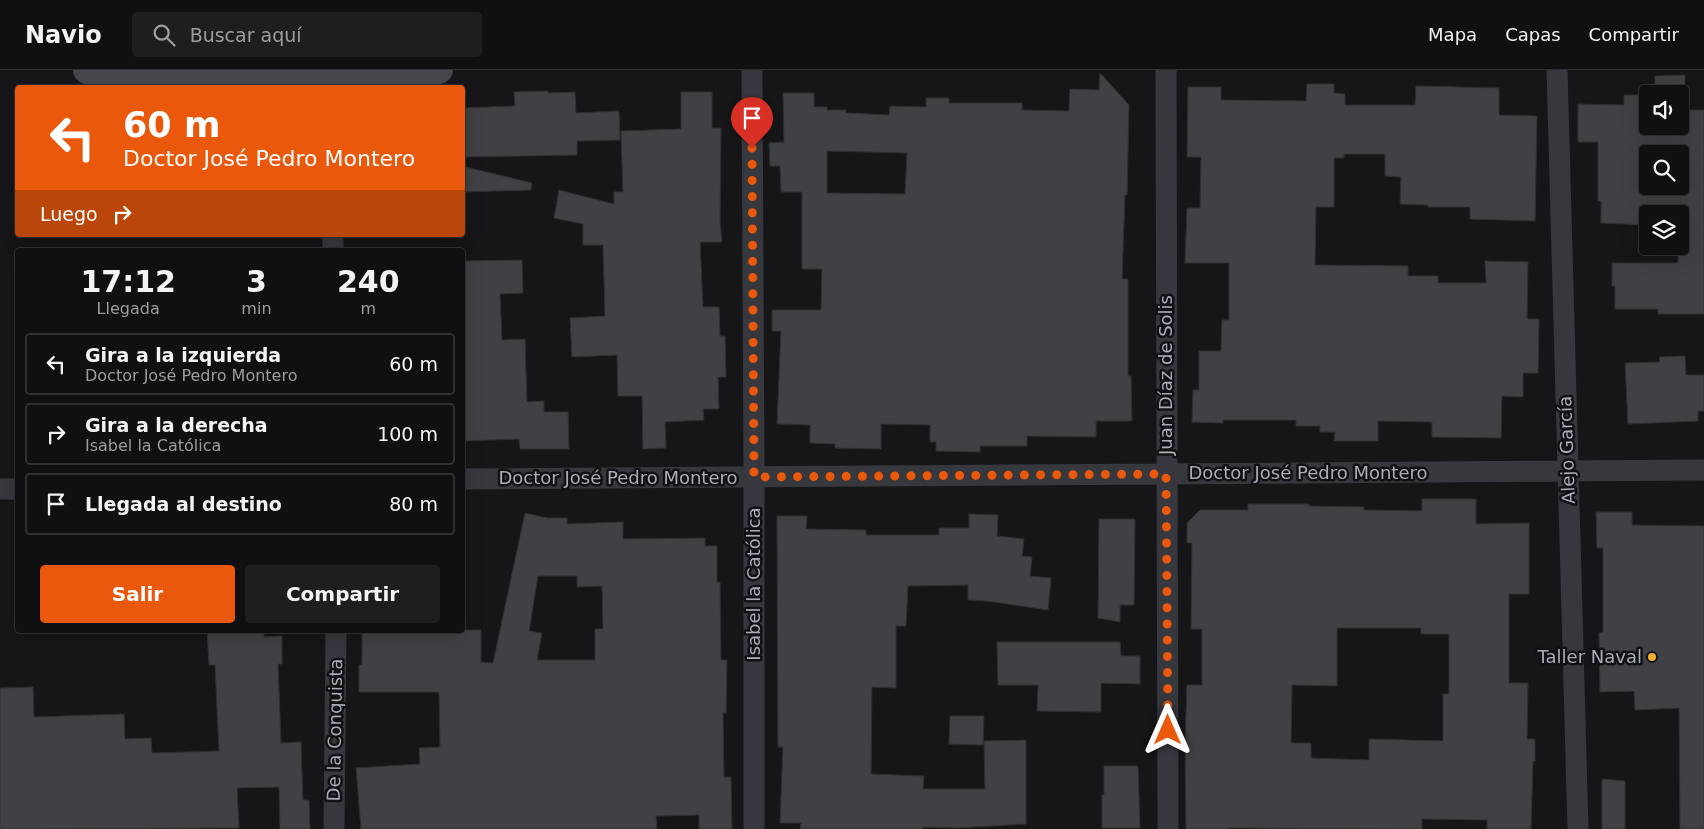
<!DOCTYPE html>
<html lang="es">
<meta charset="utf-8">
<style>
:root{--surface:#101012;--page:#1e1e20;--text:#f1f3f6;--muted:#9c9d9f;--line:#303032;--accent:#ea580c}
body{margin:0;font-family:"DejaVu Sans",sans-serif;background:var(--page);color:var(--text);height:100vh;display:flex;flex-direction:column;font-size:19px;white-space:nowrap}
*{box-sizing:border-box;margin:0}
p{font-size:16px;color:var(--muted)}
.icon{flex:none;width:28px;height:28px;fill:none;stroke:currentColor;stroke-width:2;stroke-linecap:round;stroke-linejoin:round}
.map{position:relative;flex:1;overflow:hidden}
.details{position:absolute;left:15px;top:178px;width:450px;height:385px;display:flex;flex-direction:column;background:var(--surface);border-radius:5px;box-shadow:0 5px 20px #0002,0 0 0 1px var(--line)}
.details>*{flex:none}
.guide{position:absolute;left:15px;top:15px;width:450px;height:152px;border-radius:5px;box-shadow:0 5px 20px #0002,0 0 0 1px var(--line);background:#ea580c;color:#fff;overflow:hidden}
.controls{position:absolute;left:1639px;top:15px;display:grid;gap:10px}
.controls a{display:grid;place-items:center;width:50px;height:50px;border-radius:5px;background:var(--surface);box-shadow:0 5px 20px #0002,0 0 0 1px var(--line);font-size:25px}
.pin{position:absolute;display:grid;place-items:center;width:42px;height:42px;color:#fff;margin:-51px -21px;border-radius:50% 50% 50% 0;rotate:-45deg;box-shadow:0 0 5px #0007}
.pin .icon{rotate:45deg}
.me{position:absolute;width:55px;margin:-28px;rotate:0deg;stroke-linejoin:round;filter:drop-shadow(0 0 4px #0008)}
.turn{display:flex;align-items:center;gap:18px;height:105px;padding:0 25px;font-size:22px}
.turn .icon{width:65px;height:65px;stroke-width:2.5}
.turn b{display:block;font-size:35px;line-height:42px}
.then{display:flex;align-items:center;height:48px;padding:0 25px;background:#0003;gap:10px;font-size:19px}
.eta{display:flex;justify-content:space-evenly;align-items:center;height:85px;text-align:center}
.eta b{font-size:30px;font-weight:700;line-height:35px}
.action{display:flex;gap:10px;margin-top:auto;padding:10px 25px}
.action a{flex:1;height:58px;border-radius:5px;background:var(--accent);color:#fff;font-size:20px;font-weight:700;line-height:58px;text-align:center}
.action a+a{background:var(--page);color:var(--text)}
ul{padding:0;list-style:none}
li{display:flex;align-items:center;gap:15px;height:62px;margin:0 10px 8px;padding:0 15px;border:2px solid var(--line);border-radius:5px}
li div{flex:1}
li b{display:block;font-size:19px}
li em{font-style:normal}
header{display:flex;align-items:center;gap:30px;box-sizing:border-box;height:70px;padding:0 25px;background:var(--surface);border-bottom:1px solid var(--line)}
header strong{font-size:24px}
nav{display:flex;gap:28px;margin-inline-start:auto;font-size:18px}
.search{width:350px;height:45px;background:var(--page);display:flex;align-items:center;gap:12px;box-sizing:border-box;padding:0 18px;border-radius:5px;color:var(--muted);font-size:19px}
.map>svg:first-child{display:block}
.building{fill:#404145;stroke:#303034;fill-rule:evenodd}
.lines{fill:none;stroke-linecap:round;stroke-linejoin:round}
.street{stroke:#37383d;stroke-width:21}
.secondary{stroke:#45474d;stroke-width:28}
.route{stroke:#ea580c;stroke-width:9;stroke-dasharray:0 16.2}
.poi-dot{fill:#f2b134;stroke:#111113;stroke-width:2}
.labels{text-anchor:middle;stroke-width:5;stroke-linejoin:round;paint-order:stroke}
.street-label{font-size:18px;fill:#a8adb8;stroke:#111113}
.poi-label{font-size:18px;fill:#a8adb8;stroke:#111113;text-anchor:end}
</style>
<header>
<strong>Navio</strong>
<div class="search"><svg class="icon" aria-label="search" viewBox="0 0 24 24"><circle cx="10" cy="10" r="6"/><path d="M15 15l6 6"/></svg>Buscar aquí</div>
<nav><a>Mapa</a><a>Capas</a><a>Compartir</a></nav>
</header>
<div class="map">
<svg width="1704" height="759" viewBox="0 0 1704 759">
<rect width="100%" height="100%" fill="#161618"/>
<path class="building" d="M1100 3 1129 35 1127 125H1125L1122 209H1128V306H1131L1132 351H1096V367L1027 366V376H980V382L936 381V372H930V355L881 354V379L835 378V374L810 373V355L777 354 781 261H772V240H821L822 199H802V122H781L780 96H770L769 73 784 72 783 23H814V37H827V40H846V43L889 45 890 36 926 37V28H949V33H1022V40L1069 41 1070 19 1099 20ZM827 81 907 83 905 124 827 123Z
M1685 5V40H1704V244H1658V239H1615V216H1612V193H1678L1680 144H1648V155L1601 153V131H1598V72H1578V34L1624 35V25H1648V56H1680V24H1655V6ZM1648 84H1680V116H1648Z
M1307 14H1334V23L1345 24V35H1415L1416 16 1499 18V45L1537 46 1535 151 1470 149V137H1428V135L1400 134 1401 107 1385 106V84H1344V88H1334V137H1316L1315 195 1408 196V206H1438V213H1486L1485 191 1528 192 1527 249H1539L1538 303H1523V327L1502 326 1501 368 1432 367V352L1378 351V371H1334L1335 362H1320V356H1296V350H1223V353L1192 352 1193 320H1199V281H1221L1222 250H1229V193H1185L1187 138H1200L1201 87H1187L1188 17H1221V30L1306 31Z
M548 21V23L575 22 576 43 619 41 620 70 577 71V85L462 87V38L515 36 514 22Z
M681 22H712V58H721L720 151 722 172H700L703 237H719L720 266H725L726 307H718L719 339H703L704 350 665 352 666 378 643 379 642 326H618L617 285 572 287 570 248 605 246 603 175H583V154L554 148 559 120 614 134V122H623L621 61 681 59Z
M462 96 532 113 531 120 462 122Z
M522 190 523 223 500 224 502 270 525 269 527 332 544 331V342H568L569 379H520L519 369 462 371V191Z
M1685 286 1686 305H1704V341H1698V351L1628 354 1625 293 1660 292 1659 287Z
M1422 429H1476V454L1529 453V524H1509V613H1528L1527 669H1535V691H1533L1531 759H1487V750L1422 749V759L1229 758V759H1186L1185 672 1187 615H1202V559H1191L1192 473H1187V453L1200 440H1248V434H1309V436L1364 437V440L1422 441ZM1337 558H1421V564H1449V624H1443V671L1369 669V690L1311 688V673H1291L1292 615 1337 616Z
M1596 442H1632V455L1704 456V759H1680L1679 638 1635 640 1634 621 1600 622 1599 563 1603 562V478H1597Z
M525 443 547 448H567V454L623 452V469L705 468V476H717V512H720L721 590H727L726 643H723L724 707H731L732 759H699V745L656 746 657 759H361L356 698 420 694 419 678 440 677 439 622H359V595H362V560H481V592L493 593ZM538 506H577V517L602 516 603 559H595V590H537L542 563 529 561Z
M969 444 998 445 997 466 1024 469 1022 486 1032 487 1030 506 1051 508 1048 540 987 531 968 530V515L908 516 906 556H896V618L872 617 871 704 924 706 923 719H985L984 671 1026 670V754L958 758 923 757V759H800L801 753H780L783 677H778L777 446H807L806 459 866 460V465H939V458H969Z
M1099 449H1135L1134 535H1120V552L1098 548Z
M207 560H264V567L282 566V594H278L281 673 301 672 303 730H309L310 759H280L279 717 237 718 239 758 0 759V618L33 617 34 647 124 644 125 669 151 668 152 683 219 681 215 595H209Z
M997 572H1120L1121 586H1140V614L1101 613V642L1037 641 1038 615H998Z
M950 646H984L983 675 949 674Z
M1104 696H1138L1140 758H1102V725H1104Z
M1602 709 1625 711V759H1602Z"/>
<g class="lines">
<path class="street" d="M752 0 754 407V759
M1166 0 1168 759
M1557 0 1578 759
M333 165V180
M462 409 1704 400
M0 419H18
M334 759 336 560"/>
<path class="secondary" d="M87 0 330 3 439 0"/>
</g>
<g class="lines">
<path class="route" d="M752 78 754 407 1166 404 1168 660"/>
</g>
<circle class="poi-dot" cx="1652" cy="587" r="5"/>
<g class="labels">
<g class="street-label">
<text transform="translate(1166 305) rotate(-90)" y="6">Juan Díaz de Solis</text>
<text transform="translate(1567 380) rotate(-92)" y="6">Alejo García</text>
<text x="1308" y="409">Doctor José Pedro Montero</text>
<text x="618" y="414">Doctor José Pedro Montero</text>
<text transform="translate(754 514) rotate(-90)" y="6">Isabel la Católica</text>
<text transform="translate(335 660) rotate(-89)" y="6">De la Conquista</text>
</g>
<g class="poi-label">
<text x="1642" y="593">Taller Naval</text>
</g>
</g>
</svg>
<div class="controls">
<a><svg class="icon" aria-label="sound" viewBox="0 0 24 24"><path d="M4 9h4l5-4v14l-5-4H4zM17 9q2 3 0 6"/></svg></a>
<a><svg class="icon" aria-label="search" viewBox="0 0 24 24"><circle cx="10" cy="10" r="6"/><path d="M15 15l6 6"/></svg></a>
<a><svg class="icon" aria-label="layers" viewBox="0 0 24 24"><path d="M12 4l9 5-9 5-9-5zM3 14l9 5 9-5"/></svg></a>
</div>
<div class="pin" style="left:752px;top:78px;background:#d93025"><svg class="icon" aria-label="arrive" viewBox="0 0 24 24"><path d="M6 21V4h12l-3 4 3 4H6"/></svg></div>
<svg class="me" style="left:1168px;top:660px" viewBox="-20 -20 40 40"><path d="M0-17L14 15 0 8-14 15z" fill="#ea580c" stroke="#fff" stroke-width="4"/></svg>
<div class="guide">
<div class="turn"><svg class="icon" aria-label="left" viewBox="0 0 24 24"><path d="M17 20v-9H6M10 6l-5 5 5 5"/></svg><div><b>60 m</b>Doctor José Pedro Montero</div></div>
<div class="then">Luego<svg class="icon" aria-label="right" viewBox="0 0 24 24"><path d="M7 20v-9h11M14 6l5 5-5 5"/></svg></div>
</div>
<section class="details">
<div class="eta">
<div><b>17:12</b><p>Llegada</p></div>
<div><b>3</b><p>min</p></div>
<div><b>240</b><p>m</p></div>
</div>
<ul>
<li><svg class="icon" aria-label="left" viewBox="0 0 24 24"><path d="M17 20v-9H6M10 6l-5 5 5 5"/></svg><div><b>Gira a la izquierda</b><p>Doctor José Pedro Montero</p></div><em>60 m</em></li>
<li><svg class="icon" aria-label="right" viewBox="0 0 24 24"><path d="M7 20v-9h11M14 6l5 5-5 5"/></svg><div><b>Gira a la derecha</b><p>Isabel la Católica</p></div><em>100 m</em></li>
<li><svg class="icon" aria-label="arrive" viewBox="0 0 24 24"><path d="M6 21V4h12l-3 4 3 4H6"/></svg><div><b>Llegada al destino</b></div><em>80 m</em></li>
</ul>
<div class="action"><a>Salir</a><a>Compartir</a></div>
</section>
</div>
